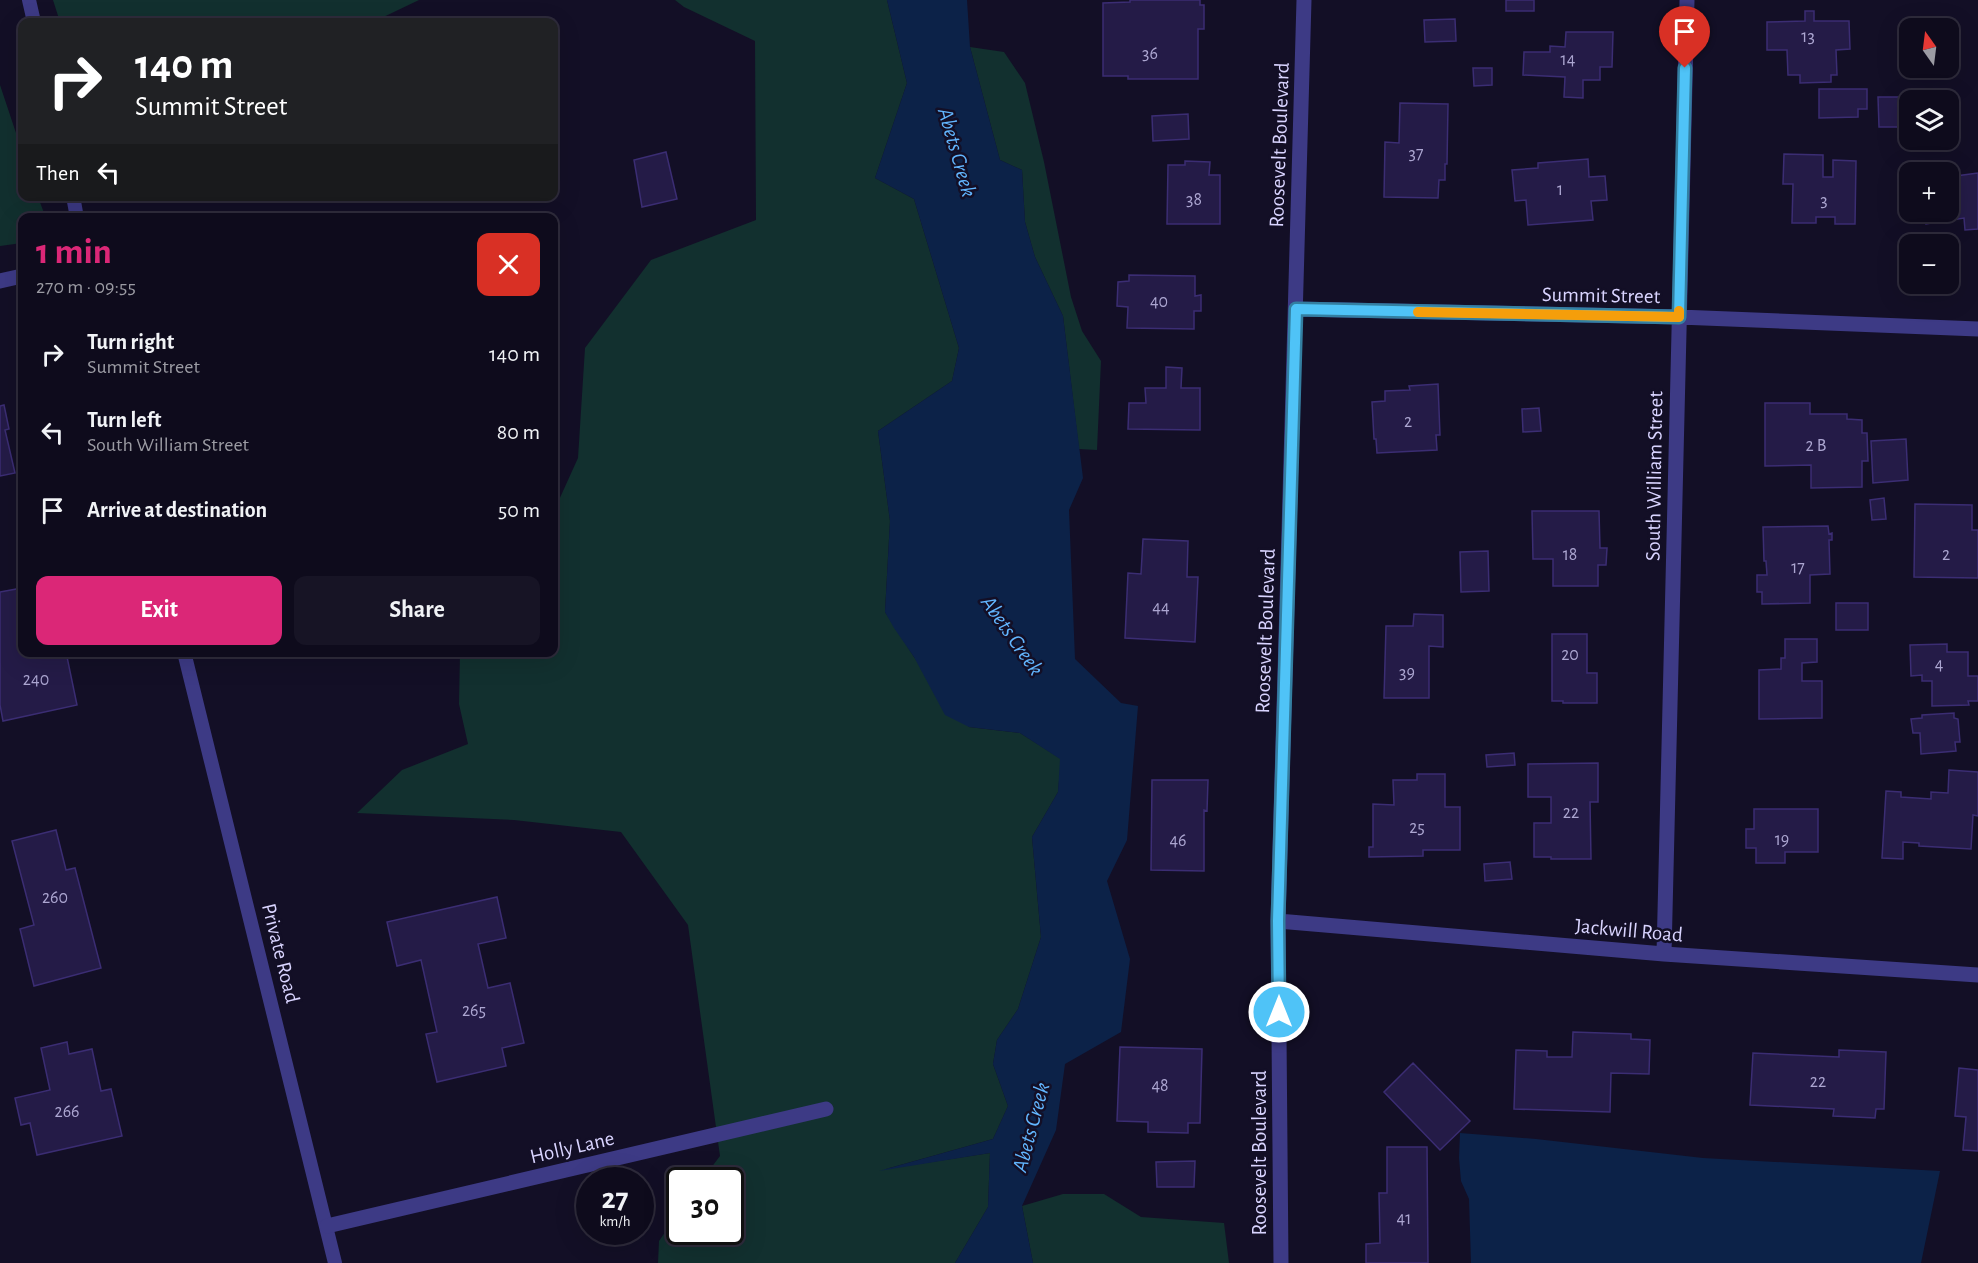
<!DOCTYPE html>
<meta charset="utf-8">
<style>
:root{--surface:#0e0b1c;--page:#171425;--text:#f1f3f6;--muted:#9b9ba3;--line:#2e2b3b;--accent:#db2777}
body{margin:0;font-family:"Alegreya Sans",sans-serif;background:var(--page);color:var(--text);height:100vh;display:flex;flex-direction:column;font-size:22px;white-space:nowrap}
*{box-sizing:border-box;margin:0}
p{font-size:20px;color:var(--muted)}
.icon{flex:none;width:33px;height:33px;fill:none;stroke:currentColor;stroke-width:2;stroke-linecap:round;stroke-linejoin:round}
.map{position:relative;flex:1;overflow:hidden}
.drawer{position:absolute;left:18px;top:213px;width:540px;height:444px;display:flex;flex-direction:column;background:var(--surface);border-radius:12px;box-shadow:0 6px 24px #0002,0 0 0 2px var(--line)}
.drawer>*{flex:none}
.guide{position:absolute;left:18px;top:18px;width:540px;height:183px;border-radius:12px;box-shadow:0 6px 24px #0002,0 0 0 2px var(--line);background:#202124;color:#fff;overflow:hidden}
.needle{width:39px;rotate:346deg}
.tools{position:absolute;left:1899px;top:18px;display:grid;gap:12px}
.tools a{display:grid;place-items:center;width:60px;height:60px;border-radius:12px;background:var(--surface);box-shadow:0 6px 24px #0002,0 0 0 2px var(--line);font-size:30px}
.speed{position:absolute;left:576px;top:1167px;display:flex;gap:12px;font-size:30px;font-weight:700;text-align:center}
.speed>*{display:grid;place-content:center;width:78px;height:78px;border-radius:50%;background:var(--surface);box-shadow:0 6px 24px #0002,0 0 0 2px var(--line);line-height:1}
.speed small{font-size:15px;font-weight:400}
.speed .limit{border:3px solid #111;border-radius:9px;background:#fff;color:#111}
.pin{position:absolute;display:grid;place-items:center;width:51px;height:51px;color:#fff;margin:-62px -26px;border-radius:50% 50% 50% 0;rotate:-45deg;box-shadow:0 0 6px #0007}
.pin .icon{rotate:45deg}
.me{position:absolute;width:66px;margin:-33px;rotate:0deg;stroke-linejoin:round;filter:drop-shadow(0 0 4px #0008)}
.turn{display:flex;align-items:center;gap:21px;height:126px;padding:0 18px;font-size:27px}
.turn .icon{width:78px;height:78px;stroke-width:2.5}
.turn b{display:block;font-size:42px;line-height:51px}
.then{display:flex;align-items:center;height:57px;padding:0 18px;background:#0003;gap:12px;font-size:22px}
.round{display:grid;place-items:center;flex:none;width:63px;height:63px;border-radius:12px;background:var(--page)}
.overview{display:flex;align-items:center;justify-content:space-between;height:102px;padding:0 18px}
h1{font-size:36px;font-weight:700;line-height:45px;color:var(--accent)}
.button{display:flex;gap:12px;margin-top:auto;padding:12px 18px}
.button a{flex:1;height:69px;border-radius:12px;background:var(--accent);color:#fff;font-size:24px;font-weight:700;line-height:69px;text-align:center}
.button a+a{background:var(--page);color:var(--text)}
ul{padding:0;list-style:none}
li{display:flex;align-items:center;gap:18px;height:78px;padding:0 18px}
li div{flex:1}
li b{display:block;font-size:22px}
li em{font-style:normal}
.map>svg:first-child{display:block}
.green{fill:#12302f}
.water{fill:#0c2248}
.building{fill:#241b47;stroke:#3b2d73;stroke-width:1.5}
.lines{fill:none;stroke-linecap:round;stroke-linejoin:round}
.service{stroke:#3d3a85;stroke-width:14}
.minor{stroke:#3d3a85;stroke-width:15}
.route-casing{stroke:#337fa1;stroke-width:15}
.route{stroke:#4fc3f7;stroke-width:10}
.slow{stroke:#f59e0b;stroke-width:10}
.labels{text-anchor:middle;stroke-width:5;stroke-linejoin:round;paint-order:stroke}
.number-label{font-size:18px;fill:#aca6d1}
.street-label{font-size:21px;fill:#d9d4ff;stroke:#130f26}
.water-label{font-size:22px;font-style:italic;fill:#62b6ff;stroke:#130f26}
</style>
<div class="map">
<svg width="1978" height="1263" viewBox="0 0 1978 1263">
<rect width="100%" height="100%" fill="#130f26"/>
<path class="green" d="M53 0H419L373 22H60Z
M675 0H887L907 83 875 178 914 199 959 348 952 381 878 431 890 521 885 612 914 657 969 727 1020 733 1061 759 1058 792 1032 837 1041 937 1018 1009 997 1040 993 1064 1008 1106 993 1139 886 1169 990 1153 988 1207 955 1263H658L659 1241 679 1212 680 1232H730V1180H702L720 1156 688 925 621 832 514 820 357 813 402 770 468 744 459 704 460 653 554 652V511L578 458 585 348 651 260 756 220 755 41 684 7Z
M970 47 1004 52 1025 83 1044 162 1071 297 1082 331 1101 361 1097 450 1079 449 1063 316 1035 257 1025 222 1022 170 1000 160Z
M0 85 22 151V196L38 197 44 213 41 217 22 218V243L0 246Z
M1063 1194H1104L1141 1217 1224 1223 1229 1263H1033L1022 1206Z"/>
<path class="water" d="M887 0H967L970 47 1000 160 1022 170 1025 222 1035 257 1063 316 1083 478 1069 510 1075 659 1121 703 1138 706 1127 840 1107 881 1130 959 1121 1032 1065 1064 1056 1130 1022 1206 1033 1263H955L988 1207 990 1153 879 1171 993 1139 1008 1106 993 1064 997 1040 1018 1009 1041 937 1032 837 1058 792 1060 759 1020 733 969 727 945 715 914 657 894 628 885 612 890 521 878 431 952 381 959 348 914 199 875 178 907 83Z
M1460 1133 1536 1139 1703 1158 1940 1171 1921 1263H1471L1469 1199 1461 1181 1459 1158Z"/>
<path class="building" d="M1130 0H1200V5H1204V29H1198V79H1128V76H1103V3L1130 2Z
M1506 0H1534V11H1506Z
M1805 11H1814V21H1849L1850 49 1836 50 1837 75H1831V82L1800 83V75H1788L1787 50H1767V22L1805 21Z
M1455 19 1456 41 1425 42 1424 20Z
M1566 32H1613L1612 67H1600V80H1583V98L1564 97 1565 77 1523 75 1524 52H1550V46L1565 47Z
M1473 68H1492V85L1474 86Z
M1819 89H1867V109H1858V117L1819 118Z
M1878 97H1905V109H1910V127H1879Z
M1400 103 1448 104 1447 164H1445V180H1439L1438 198 1384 197 1385 142 1399 143Z
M1188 114 1189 139 1153 141 1152 116Z
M666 152 677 199 642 207 634 160Z
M1784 154 1823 155V177H1833V160L1856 161 1855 224H1835V217H1816V223H1792L1793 184H1783Z
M1588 159 1589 177 1605 176 1607 200 1591 201 1593 220 1528 225 1526 200 1515 201 1512 170 1538 168V163Z
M1185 161 1210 162 1209 175H1220V224H1167L1168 165H1185Z
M1978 173V229L1965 230 1964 218 1926 224 1925 212H1948V192L1958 191 1956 176Z
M1129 275 1195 276V296L1201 295V311H1194V329L1127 328 1128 307 1117 306 1118 282 1129 281Z
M1166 367 1182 368 1181 388H1200V430L1128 429 1129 403H1146L1145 388H1166Z
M1438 384 1440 435H1436L1437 450 1377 453 1376 439H1374L1372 402 1385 401V391L1410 390 1409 386Z
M1765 403H1810V414H1847V419L1862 420V433H1867L1868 461H1862V487L1811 488V465L1765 466Z
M4 405 9 429 5 430 15 473 0 476V406Z
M1539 408 1541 431 1523 432 1522 409Z
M1906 439 1908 480 1873 483 1871 441Z
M1884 498 1886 519 1872 520 1870 500Z
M1915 504 1972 505V530H1978V578L1914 577Z
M1532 511H1599L1600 548H1607L1606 565H1598V586H1553V559H1533Z
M1828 526 1829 534 1832 533V540H1829L1830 574 1810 575V603L1762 604V592H1757V575H1767L1766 561H1764L1763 527Z
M1143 539 1188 541 1187 577H1198L1195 642 1125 638 1128 573 1141 574Z
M1488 551 1489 591 1461 592 1460 552Z
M22 588V652H66L77 705 3 721 0 705V592Z
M1836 603H1868V630H1836Z
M1414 614 1443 615V647L1429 646V698H1384L1386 626H1413Z
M1552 634H1587V673H1597V703H1563V701H1552Z
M1785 639H1817V662L1802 663V681H1822V718L1759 719V670L1781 669V658H1785Z
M1947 644V652H1968V676H1978V701H1968L1969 705 1932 706V681H1922V675L1911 676 1910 645Z
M1954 713V718L1958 719 1960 742H1955L1956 751 1921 754 1920 733H1913L1911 719 1922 718V715Z
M1514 753 1515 765 1487 767 1486 755Z
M1598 763V802H1590L1591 859H1551V857H1534V823H1551V797H1528V764Z
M1949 770 1978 772V816L1973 815 1971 849 1919 846V843L1903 842V859L1882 858 1886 791 1901 792V797L1931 799V792L1948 793Z
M1417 774H1445V807H1460V850H1423V856L1369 857V847H1373V804L1394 805 1393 780H1417Z
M1152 780H1208L1207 811 1204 810V871L1151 870Z
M1754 809H1818V852H1785V863H1756V848H1746V829H1754Z
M56 830 66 870 75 868 101 968 34 986 20 929 34 925 12 841Z
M1510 862 1512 879 1485 881 1484 864Z
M497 897 506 938 478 944 488 988 510 983 524 1043 502 1048 506 1066 437 1082 426 1034 437 1032 421 960 397 966 387 922Z
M1573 1032 1631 1034V1039L1650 1040 1649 1074 1611 1073 1610 1112 1514 1109 1516 1050 1547 1051V1057H1572Z
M67 1042 69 1054 92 1049 101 1091 111 1089 122 1136 37 1155 30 1123 21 1125 15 1098 50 1090 41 1048Z
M1120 1047 1202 1049 1200 1123H1188V1133L1148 1132V1122L1117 1121Z
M1839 1050 1886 1052 1884 1109H1876L1875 1118 1833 1116 1834 1109 1750 1105 1753 1053 1839 1057Z
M1413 1063 1470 1121 1440 1150 1384 1092Z
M1959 1068 1978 1070V1151L1963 1150 1966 1117 1955 1116Z
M1387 1147H1427L1428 1263H1366V1244L1380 1243 1379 1193H1387Z
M1195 1161 1194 1187H1157L1156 1162Z"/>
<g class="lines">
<path class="service" d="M29 0 34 22
M73 196 77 218
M184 652 335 1263"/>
<path class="minor" d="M0 281 22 276
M1296 309 1679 317 1978 329
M1278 921 1664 954 1978 975
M1664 954 1687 0
M327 1226 826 1109
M1281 1263 1278 921 1304 0"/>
</g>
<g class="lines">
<g class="route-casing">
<path id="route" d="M1279 1012 1278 921 1296 309 1679 317 1685 68"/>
</g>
<use href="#route" class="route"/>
<path class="slow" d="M1418 312 1679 317V311"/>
</g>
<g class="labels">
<g class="number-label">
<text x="1808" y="42">13</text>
<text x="1150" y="59">36</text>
<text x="1568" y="65">14</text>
<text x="1416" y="159">37</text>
<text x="1560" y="195">1</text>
<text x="1194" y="205">38</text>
<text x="1824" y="206">3</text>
<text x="1159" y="307">40</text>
<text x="1408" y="427">2</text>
<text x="1816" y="451">2 B</text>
<text x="1570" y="560">18</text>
<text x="1946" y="560">2</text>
<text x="1798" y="573">17</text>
<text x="1161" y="613">44</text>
<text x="1570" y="660">20</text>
<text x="1939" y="670">4</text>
<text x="1407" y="678">39</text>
<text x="36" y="685">240</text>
<text x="1571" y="818">22</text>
<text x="1417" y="833">25</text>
<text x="1782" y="845">19</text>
<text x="1178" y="846">46</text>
<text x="55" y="903">260</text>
<text x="474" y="1016">265</text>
<text x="1818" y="1087">22</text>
<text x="1160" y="1091">48</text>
<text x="67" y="1117">266</text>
<text x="1404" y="1224">41</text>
</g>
<g class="street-label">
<text transform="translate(1279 145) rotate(-88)" y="7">Roosevelt Boulevard</text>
<text transform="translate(1601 295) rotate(1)" y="7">Summit Street</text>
<text transform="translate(1654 476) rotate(-89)" y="7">South William Street</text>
<text transform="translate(1265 631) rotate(-88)" y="7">Roosevelt Boulevard</text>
<text transform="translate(1629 930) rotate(5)" y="7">Jackwill Road</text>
<text transform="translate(281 953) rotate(76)" y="7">Private Road</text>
<text transform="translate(572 1147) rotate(-13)" y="7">Holly Lane</text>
<text transform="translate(1259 1153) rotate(-90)" y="7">Roosevelt Boulevard</text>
</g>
<g class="water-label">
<text transform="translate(958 152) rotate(74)" y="8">Abets Creek</text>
<text transform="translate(1013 635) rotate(55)" y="8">Abets Creek</text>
<text transform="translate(1030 1127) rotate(-75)" y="8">Abets Creek</text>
</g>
</g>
</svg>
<div class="tools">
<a><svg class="needle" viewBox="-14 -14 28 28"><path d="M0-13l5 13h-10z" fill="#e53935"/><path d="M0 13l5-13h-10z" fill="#9b9ba3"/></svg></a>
<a><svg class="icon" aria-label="layers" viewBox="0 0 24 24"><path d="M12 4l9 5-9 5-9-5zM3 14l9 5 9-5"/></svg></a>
<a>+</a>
<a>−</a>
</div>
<div class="speed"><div>27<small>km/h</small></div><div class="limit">30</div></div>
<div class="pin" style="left:1685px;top:68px;background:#d93025"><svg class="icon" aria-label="arrive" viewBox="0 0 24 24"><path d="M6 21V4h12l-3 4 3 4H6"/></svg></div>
<svg class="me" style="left:1279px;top:1012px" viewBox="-20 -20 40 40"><circle r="17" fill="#4fc3f7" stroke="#fff" stroke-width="3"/><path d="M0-11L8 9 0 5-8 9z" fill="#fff"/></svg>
<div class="guide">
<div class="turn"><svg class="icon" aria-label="right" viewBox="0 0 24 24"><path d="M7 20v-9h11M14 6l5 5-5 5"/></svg><div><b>140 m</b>Summit Street</div></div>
<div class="then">Then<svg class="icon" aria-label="left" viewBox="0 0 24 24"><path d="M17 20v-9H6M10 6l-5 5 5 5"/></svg></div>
</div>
<section class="drawer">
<div class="overview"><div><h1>1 min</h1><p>270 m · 09:55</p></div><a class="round" style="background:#d93025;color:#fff"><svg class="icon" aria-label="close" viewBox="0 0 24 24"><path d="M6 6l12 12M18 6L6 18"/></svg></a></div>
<ul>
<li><svg class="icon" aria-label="right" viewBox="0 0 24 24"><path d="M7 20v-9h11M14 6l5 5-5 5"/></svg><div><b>Turn right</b><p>Summit Street</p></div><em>140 m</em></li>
<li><svg class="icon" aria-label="left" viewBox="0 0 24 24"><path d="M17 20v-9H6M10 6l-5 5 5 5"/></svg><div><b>Turn left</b><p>South William Street</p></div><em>80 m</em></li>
<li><svg class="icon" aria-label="arrive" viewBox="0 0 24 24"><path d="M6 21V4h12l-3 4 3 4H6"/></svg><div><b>Arrive at destination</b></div><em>50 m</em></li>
</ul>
<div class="button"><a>Exit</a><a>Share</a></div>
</section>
</div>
